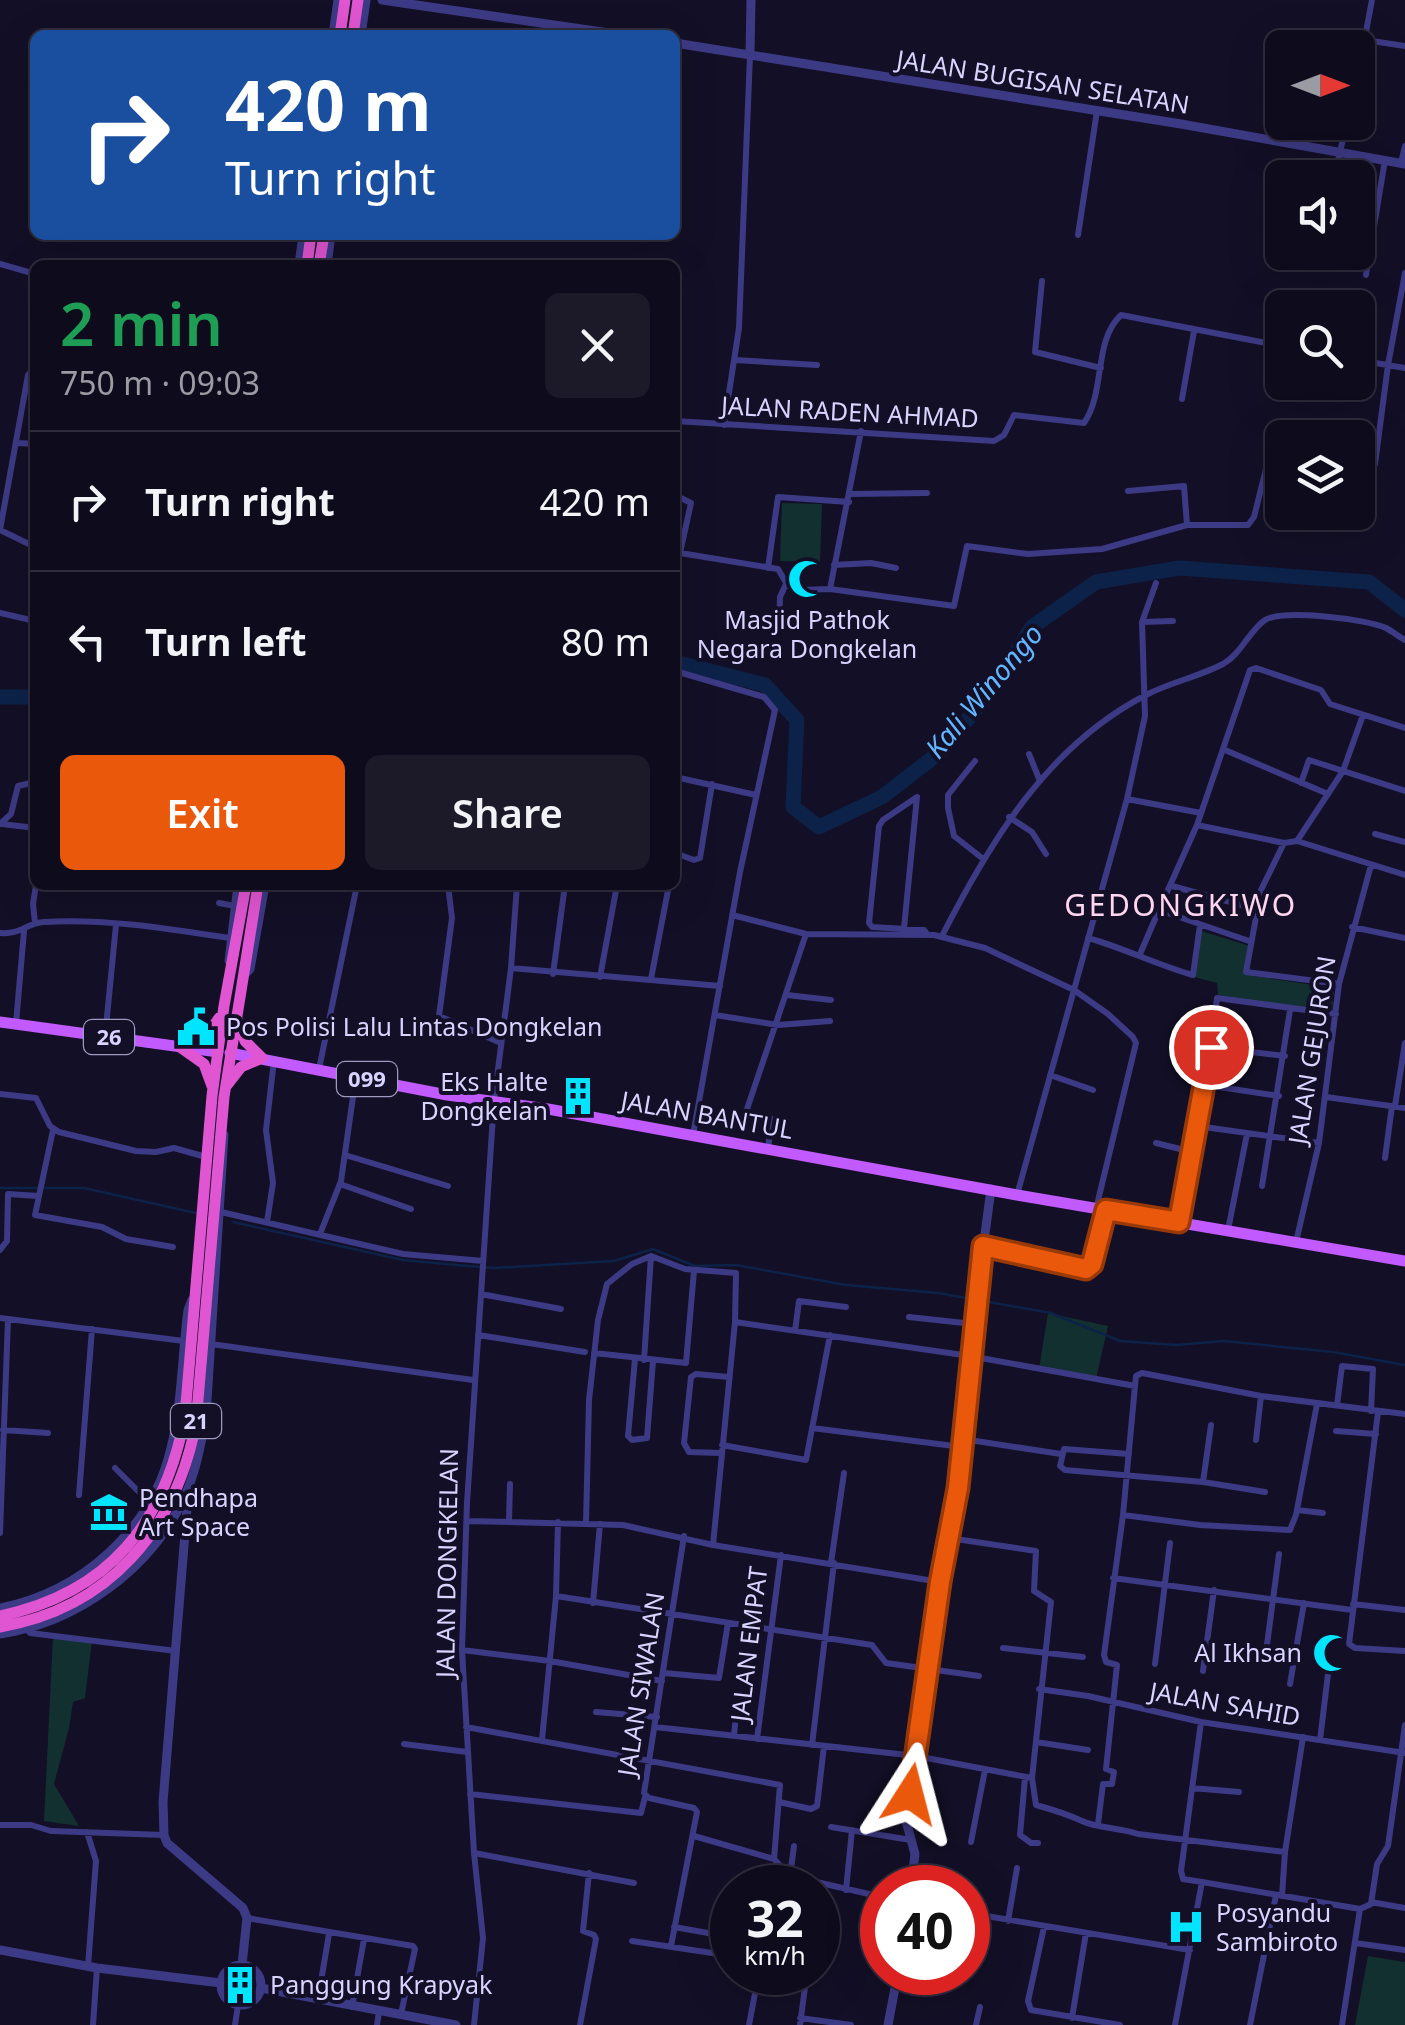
<!DOCTYPE html>
<meta charset="utf-8">
<style>
:root{--surface:#0e0b1c;--page:#1c1929;--text:#f1f3f6;--muted:#9b9ba3;--line:#2e2b3b;--accent:#ea580c}
body{margin:0;font-family:"Noto Sans",sans-serif;background:var(--page);color:var(--text);height:100vh;display:flex;flex-direction:column;font-size:38px;white-space:nowrap}
*{box-sizing:border-box;margin:0}
p{font-size:32px;color:var(--muted)}
.icon{flex:none;width:55px;height:55px;fill:none;stroke:currentColor;stroke-width:2;stroke-linecap:round;stroke-linejoin:round}
.map{position:relative;flex:1;overflow:hidden}
.details{position:absolute;left:30px;top:260px;width:650px;height:630px;display:flex;flex-direction:column;background:var(--surface);border-radius:15px;box-shadow:0 10px 40px #0002,0 0 0 2px var(--line)}
.details>*{flex:none}
.banner{position:absolute;left:30px;top:30px;width:650px;height:210px;border-radius:15px;box-shadow:0 10px 40px #0002,0 0 0 2px var(--line);background:#1a4fa0;color:#fff;overflow:hidden}
.needle{width:65px;rotate:90deg}
.buttons{position:absolute;left:1265px;top:30px;display:grid;gap:20px}
.buttons a{display:grid;place-items:center;width:110px;height:110px;border-radius:15px;background:var(--surface);box-shadow:0 10px 40px #0002,0 0 0 2px var(--line);font-size:50px}
.speed{position:absolute;left:710px;top:1865px;display:flex;gap:20px;font-size:50px;font-weight:700;text-align:center}
.speed>*{display:grid;place-content:center;width:130px;height:130px;border-radius:50%;background:var(--surface);box-shadow:0 10px 40px #0002,0 0 0 2px var(--line);line-height:1}
.speed small{font-size:25px;font-weight:400}
.speed .limit{border:15px solid #d22;background:#fff;color:#111}
.pin{position:absolute;display:grid;place-items:center;width:85px;height:85px;color:#fff;margin:-42px;border:5px solid #fff;border-radius:50%;box-shadow:0 2px 10px #0007}
.me{position:absolute;width:110px;margin:-55px;rotate:9deg;stroke-linejoin:round;filter:drop-shadow(0 0 8px #0008)}
.turn{display:flex;align-items:center;gap:35px;height:210px;padding:0 30px;font-size:45px}
.turn .icon{width:130px;height:130px;stroke-width:2.5}
.turn b{display:block;font-size:70px;line-height:85px}
.round{display:grid;place-items:center;flex:none;width:105px;height:105px;border-radius:15px;background:var(--page)}
.headline{display:flex;align-items:center;justify-content:space-between;height:170px;padding:0 30px}
h1{font-size:60px;font-weight:600;line-height:75px;color:#1e9e55}
.primary-button{display:flex;gap:20px;margin-top:auto;padding:20px 30px}
.primary-button a{flex:1;height:115px;border-radius:15px;background:var(--accent);color:#fff;font-size:40px;font-weight:600;line-height:115px;text-align:center}
.primary-button a+a{background:var(--page);color:var(--text)}
ul{padding:0;list-style:none}
li{display:flex;align-items:center;gap:30px;height:140px;padding:0 30px;border-top:2px solid var(--line)}
li div{flex:1}
li b{display:block;font-size:38px}
li em{font-style:normal}
.map>svg:first-child{display:block}
.green{fill:#12302f}
.lines{fill:none;stroke-linecap:round;stroke-linejoin:round}
.stream{stroke:#0c2248;stroke-width:2.5}
.river{stroke:#0c2248;stroke-width:15}
.minor{stroke:#3d3a85;stroke-width:6}
.tertiary{stroke:#3d3a85;stroke-width:9}
.primary{stroke:#c25bff;stroke-width:11}
.trunk{stroke:#e055d1;stroke-width:11}
.route-casing{stroke:#983908;stroke-width:25}
.route{stroke:#ea580c;stroke-width:18}
.labels{text-anchor:middle;stroke-width:8;stroke-linejoin:round;paint-order:stroke}
.shield{fill:#130f26;stroke:#9e99be;stroke-width:2.5}
.shield-label{font-size:22px;font-weight:bold;fill:#d9d4ff}
.street-label{font-size:25px;fill:#d9d4ff;stroke:#130f26}
.poi-label{font-size:25px;fill:#d9d4ff;stroke:#130f26;text-anchor:start}
.water-label{font-size:28px;font-style:italic;fill:#62b6ff;stroke:#130f26}
.quarter-label{font-size:30px;letter-spacing:2.5px;fill:#ffd6f0;stroke:#130f26}
</style>
<div class="map">
<svg width="1405" height="2025" viewBox="0 0 1405 2025">
<rect width="100%" height="100%" fill="#130f26"/>
<path class="green" d="M782 503 822 504 820 562 780 561Z
M1201 931 1250 946 1246 971 1254 976 1334 988 1332 1013 1218 995 1217 983 1194 977Z
M1048 1313 1108 1326 1096 1379 1039 1369Z
M53 1636 92 1641 85 1698 73 1702 69 1728 54 1784 79 1826 44 1821Z
M1368 1956 1405 1962V2025H1355Z"/>
<g class="lines">
<path class="stream" d="M0 1188H37
M45 1188H84L196 1213
M233 1222 403 1260 468 1266 494 1268 614 1261 653 1249 695 1266 736 1265 846 1285 938 1293 1051 1313 1120 1341 1176 1345 1224 1341 1333 1352 1405 1365"/>
<path class="river" d="M675 662 765 685 797 720 793 807 819 827 882 797 939 753 991 692 1032 627 1096 582 1179 568 1369 582 1405 610
M0 697H35"/>
<path class="minor" d="M1365 40 1405 46
M1358 74 1372 0
M1401 163 1405 146
M1334 178 1347 122
M1078 235 1097 111
M0 264 35 274
M1366 275 1385 160
M1042 281 1035 352 1101 368
M735 360 817 365
M1358 360 1405 368
M1182 399 1194 331
M675 421 994 441 1004 435 1014 415 1084 423C1106 391 1093 341 1121 315L1282 346
M724 425 739 328 750 55
M18 443 35 444
M1358 465 1375 464 1388 365 1405 273
M1128 491 1184 486 1187 525
M850 494 927 493
M675 495 691 503 680 553 778 569 788 586 799 590 830 589 954 606 967 546 1028 554 1102 549 1187 525H1248L1254 517 1272 445 1282 439
M0 530 28 375 35 367
M0 530 35 547
M834 565 871 563 896 568
M768 568 778 497 849 502
M830 589 861 431
M0 613 35 621
M1142 622 1173 621
M779 627 780 597 786 584
M675 671 764 697 775 710 740 872 693 1135
M1225 750 1328 794
M1029 754 1040 781
M975 761 948 795V808L954 836 982 858
M675 777 756 795
M1301 783 1309 760 1405 791
M1127 799 1201 813
M1009 817 1032 832 1046 854
M0 824 11 814 18 786 35 782
M2 824 35 828
M1197 825 1284 843 1297 841 1405 875
M1375 834 1405 842
M1297 841 1343 771 1363 715
M1284 843 1261 890 1246 972 1339 984
M675 853 694 860 700 858 712 784
M448 885 452 918 439 1016 501 1043
M1172 886 1256 909
M401 888 402 885
M219 903 235 906
M732 915 806 934 934 935 985 948 1074 990 1108 1014 1133 1037 1136 1043 1096 1209
M35 923 33 904 36 885
M1352 927 1405 938
M904 928 917 797 883 820 879 826 869 923 872 927 924 930 927 934
M0 933C21 935 26 923 44 922 104 918 170 929 229 938
M942 936C990 842 1047 746 1146 695 1171 682 1198 677 1223 664 1241 654 1249 631 1265 620 1283 609 1366 619 1386 628 1392 631 1399 637 1405 640
M1088 938C1124 948 1157 965 1193 975L1200 925
M1249 941 1159 910 1197 825 1250 670 1256 668 1321 690 1330 704 1405 728
M1140 954 1159 910
M511 968 720 986
M553 974 565 885
M600 977 617 885
M651 979 669 885
M787 995 831 1000
M715 1015 778 1025 830 1021
M16 1024 24 931
M105 1037 116 925
M1211 1047 1285 1056
M319 1069 357 885
M1050 1075 1093 1090
M1206 1085 1279 1096
M0 1094 36 1098 50 1126 59 1132 136 1151 156 1152 174 1148 206 1157
M1326 1097 1405 1108
M1395 1106 1405 1043
M1197 1126 1319 1143
M53 1130 35 1215 102 1227 126 1239 173 1247
M1156 1143 1192 1152
M768 1148 772 1119 746 1112 806 934
M345 1155 448 1186
M1385 1158 1392 1106
M340 1184 411 1209
M1262 1186 1290 1010
M1017 1195 1127 799 1145 716 1142 622 1156 583
M221 1212 403 1254 483 1261
M267 1222 273 1183 266 1130 274 1060
M1179 1223 1206 1085 1217 998 1336 1014
M1228 1230 1247 1134
M320 1234 341 1181 356 1076
M1296 1242 1319 1143 1339 984 1371 865
M983 1246 1087 1269 1092 1264 1106 1212
M0 1250 7 1241 8 1194 38 1196
M481 1294 561 1309
M909 1317 973 1324
M0 1318 184 1341
M735 1322 970 1356 1135 1386 1136 1376 1142 1373 1261 1396 1405 1414
M795 1331 799 1301 846 1307
M478 1335 585 1352
M211 1344 473 1380
M594 1353 686 1363 694 1271
M635 1359 628 1436 632 1440 647 1438 653 1361
M644 1360 651 1256
M1337 1405 1342 1366 1373 1369 1371 1411
M1378 1412 1349 1644 1355 1648 1405 1651
M812 1428 962 1447
M3 1430 48 1433
M1336 1431 1376 1434
M963 1439 1061 1454
M1256 1440 1261 1396
M722 1445 806 1460 830 1335
M721 1453 689 1452 684 1443 691 1377 696 1374 729 1377
M1129 1454 1064 1449 1060 1466 1065 1470 1203 1482 1211 1425
M115 1468 149 1502
M1203 1482 1265 1492
M79 1495 92 1329
M1297 1510 1323 1513
M1123 1515 1200 1525 1290 1530 1296 1515 1317 1404
M467 1521 623 1525 713 1545 940 1582
M509 1522 510 1484
M586 1523 589 1400 598 1320 607 1284 632 1264 651 1256 685 1269 736 1273 735 1322 713 1545
M0 1533 8 1319
M831 1563 844 1473
M1113 1578 1352 1610
M556 1596 872 1645 886 1663 979 1676
M593 1603 600 1524
M1353 1604 1405 1610
M27 1629 30 1633 176 1651
M1003 1648 1083 1657
M462 1650 550 1661 662 1681
M1265 1660 1279 1554
M1155 1664 1170 1543
M1203 1671 1214 1590
M664 1673 719 1678 728 1623
M1290 1684 1304 1603
M1039 1689 1088 1696 1201 1722 1405 1753
M596 1712 657 1717
M1201 1722 1181 1871 1183 1879 1202 1882
M466 1727 780 1785 774 1859
M655 1727 916 1756 1032 1778 1051 1602 1034 1591 1036 1551 949 1538
M734 1735 737 1705
M757 1739 781 1555
M542 1740 556 1596 558 1522
M1320 1740 1328 1674
M1036 1742 1088 1750
M404 1744 467 1752
M812 1745 834 1563
M1025 1778 1020 1835 1031 1843H1038
M1032 1778 1036 1805C1054 1810 1065 1813 1082 1821 1096 1828 1121 1828 1138 1834L1285 1852 1282 1896
M1192 1788 1239 1792
M470 1794 641 1813 645 1797
M779 1802 811 1809 817 1806 824 1746
M1098 1824 1103 1784H1112L1114 1772 1106 1769 1117 1665 1106 1662 1104 1655 1123 1515 1135 1386
M0 1825H31L51 1831 164 1835
M831 1827 911 1840
M87 1832 96 1861 88 1966
M694 1836 774 1859 790 1876 882 1897
M971 1842 985 1770
M1285 1852 1303 1737
M474 1853 634 1883
M790 1876 794 1846
M778 1888 781 1871
M846 1890 852 1830
M1371 1902 1405 1908
M1360 1909 1371 1904 1377 1864 1388 1846 1405 1725
M818 1913 822 1884
M968 1913 1190 1950
M247 1918 413 1946 415 1949 401 2014
M1008 1921 1017 1868
M674 1927 725 1936 723 1954
M1044 1927 1028 2001 1031 2010 1120 2025
M632 1941 732 1956
M1355 1943 1405 1950
M671 1946 697 1812 694 1808 649 1798 644 1793 684 1536
M937 1972 948 1974
M318 1999 329 1934
M352 2007 364 1939
M800 2018 851 2025
M1072 2018 1086 1933
M93 2025 97 1968
M235 2025 238 2005
M377 2025 379 2012
M474 2025 483 1938 474 1853 462 1650 467 1503 494 1101 511 968 517 885
M580 2025 596 1939 594 1935 583 1931 589 1873
M749 2025 759 1972
M800 2025 807 1972
M976 2025 980 2007
M1175 2025 1202 1882 1360 1909
M1250 2025 1276 1895
M1342 2025 1360 1909"/>
<path class="tertiary" d="M382 0 623 35
M333 35 338 0
M361 35 366 0
M675 43 1181 124 1405 164
M750 53 751 0
M299 265 303 235
M327 265 331 235
M229 961 238 885
M245 974 250 969 265 885
M183 1502 187 1509 163 1802 164 1835 167 1843 243 1908 247 1918 242 1965
M0 1608C81 1592 152 1530 171 1448 182 1404 182 1356 188 1310L192 1300
M0 1634C77 1623 151 1569 184 1498 196 1472 201 1444 206 1416L224 1135
M911 1888 915 1854 906 1821 940 1582 958 1488 973 1324 991 1189
M0 1950 97 1968 221 1983
M221 1985a20 20 0 1 1 40 0a20 20 0 1 1-40 0Z
M261 1988 456 2025
M888 2025 898 1972"/>
<path class="primary" d="M0 1022 218 1052
M230 1053 447 1095 548 1109 1017 1195 1405 1261"/>
<path class="trunk" d="M340 35 345 0
M353 35 358 0
M307 265 311 235
M319 265 324 235
M238 1021 245 1041 262 1058
M180 1047 206 1037 219 1018
M180 1047 204 1064 212 1086
M227 1085 241 1067 262 1058
M0 1616C109 1593 165 1523 185 1416L212 1096 224 1006 246 885
M0 1627C110 1608 176 1529 196 1423L224 1097 258 885"/>
</g>
<g class="lines">
<g class="route-casing">
<path id="route" d="M910 1794 940 1582 958 1488 983 1246 1086 1269 1092 1264 1106 1210 1179 1222 1211 1047"/>
</g>
<use href="#route" class="route"/>
</g>
<defs>
<g id="mosque-bare" transform="scale(3)"><path d="M3.5-4.9A6 6 0 1 0 3.5 4.9A5 5 0 1 1 3.5-4.9Z" fill="#00e5ff" stroke="#130f26" stroke-width="2.5" paint-order="stroke"/></g>
<g id="civic-bare" transform="scale(3)"><path d="M-.6-6.5H3V-4.5H.6V-3L4-1V1h2V6H-6V1h2V-1L-.6-3ZM-1.2 2.5V6h2.4V2.5Z" fill="#00e5ff" stroke="#130f26" stroke-width="2.5" paint-order="stroke"/></g>
<g id="building-bare" transform="scale(3)"><path d="M-4-6H4V6H1V3H-1V6H-4ZM-2.5-4.3h1.7v1.8h-1.7ZM.8-4.3h1.7v1.8H.8ZM-2.5-1h1.7V.8h-1.7ZM.8-1h1.7V.8H.8Z" fill="#00e5ff" stroke="#130f26" stroke-width="2.5" paint-order="stroke"/></g>
<g id="museum-bare" transform="scale(3)"><path d="M0-6L6-3V-2H-6V-3ZM-5-1h2V3h-2ZM-1-1h2V3h-2ZM3-1h2V3H3ZM-6 4H6V6H-6Z" fill="#00e5ff" stroke="#130f26" stroke-width="2.5" paint-order="stroke"/></g>
<g id="hospital-bare" transform="scale(3)"><path d="M-5-5h3v3.5h4V-5h3V5h-3V1.5h-4V5h-3Z" fill="#00e5ff" stroke="#130f26" stroke-width="2.5" paint-order="stroke"/></g>
</defs>
<g fill-rule="evenodd">
<use href="#mosque-bare" x="807" y="579"/>
<use href="#civic-bare" x="196" y="1027"/>
<use href="#building-bare" x="578" y="1096"/>
<use href="#museum-bare" x="109" y="1512"/>
<use href="#mosque-bare" x="1332" y="1653"/>
<use href="#hospital-bare" x="1186" y="1927"/>
<use href="#building-bare" x="240" y="1985"/>
</g>
<g class="labels">
<g class="shield">
<rect x="84" y="1020" width="50" height="34" rx="8"/>
<rect x="337" y="1062" width="60" height="34" rx="8"/>
<rect x="171" y="1404" width="50" height="34" rx="8"/>
</g>
<g class="shield-label">
<text x="109" y="1045">26</text>
<text x="367" y="1087">099</text>
<text x="196" y="1429">21</text>
</g>
<g class="street-label">
<text transform="translate(1043 82) rotate(9)" y="9">JALAN BUGISAN SELATAN</text>
<text transform="translate(850 412) rotate(3)" y="9">JALAN RADEN AHMAD</text>
<text transform="translate(1312 1050) rotate(-81)" y="9">JALAN GEJURON</text>
<text transform="translate(707 1115) rotate(10)" y="9">JALAN BANTUL</text>
<text transform="translate(447 1563) rotate(-89)" y="9">JALAN DONGKELAN</text>
<text transform="translate(749 1644) rotate(-83)" y="9">JALAN EMPAT</text>
<text transform="translate(641 1684) rotate(-81)" y="9">JALAN SIWALAN</text>
<text transform="translate(1225 1704) rotate(10)" y="9">JALAN SAHID</text>
</g>
<g class="poi-label">
<text x="807" y="629" text-anchor="middle">Masjid Pathok<tspan x="807" dy="29">Negara Dongkelan</tspan></text>
<text x="226" y="1036">Pos Polisi Lalu Lintas Dongkelan</text>
<text x="548" y="1091" text-anchor="end">Eks Halte<tspan x="548" dy="29">Dongkelan</tspan></text>
<text x="139" y="1507">Pendhapa<tspan x="139" dy="29">Art Space</tspan></text>
<text x="1302" y="1662" text-anchor="end">Al Ikhsan</text>
<text x="1216" y="1922">Posyandu<tspan x="1216" dy="29">Sambiroto</tspan></text>
<text x="270" y="1994">Panggung Krapyak</text>
</g>
<g class="water-label">
<text transform="translate(984 691) rotate(-50)" y="10">Kali Winongo</text>
</g>
<g class="quarter-label">
<text x="1181" y="916">GEDONGKIWO</text>
</g>
</g>
</svg>
<div class="buttons">
<a><svg class="needle" viewBox="-14 -14 28 28"><path d="M0-13l5 13h-10z" fill="#e53935"/><path d="M0 13l5-13h-10z" fill="#9b9ba3"/></svg></a>
<a><svg class="icon" aria-label="sound" viewBox="0 0 24 24"><path d="M4 9h4l5-4v14l-5-4H4zM17 9q2 3 0 6"/></svg></a>
<a><svg class="icon" aria-label="search" viewBox="0 0 24 24"><circle cx="10" cy="10" r="6"/><path d="M15 15l6 6"/></svg></a>
<a><svg class="icon" aria-label="layers" viewBox="0 0 24 24"><path d="M12 4l9 5-9 5-9-5zM3 14l9 5 9-5"/></svg></a>
</div>
<div class="speed"><div>32<small>km/h</small></div><div class="limit">40</div></div>
<div class="pin" style="left:1211px;top:1047px;background:#d93025"><svg class="icon" aria-label="arrive" viewBox="0 0 24 24"><path d="M6 21V4h12l-3 4 3 4H6"/></svg></div>
<svg class="me" style="left:910px;top:1794px" viewBox="-20 -20 40 40"><path d="M0-17L14 15 0 8-14 15z" fill="#ea580c" stroke="#fff" stroke-width="4"/></svg>
<div class="banner">
<div class="turn"><svg class="icon" aria-label="right" viewBox="0 0 24 24"><path d="M7 20v-9h11M14 6l5 5-5 5"/></svg><div><b>420 m</b>Turn right</div></div>
</div>
<section class="details">
<div class="headline"><div><h1>2 min</h1><p>750 m · 09:03</p></div><a class="round"><svg class="icon" aria-label="close" viewBox="0 0 24 24"><path d="M6 6l12 12M18 6L6 18"/></svg></a></div>
<ul>
<li><svg class="icon" aria-label="right" viewBox="0 0 24 24"><path d="M7 20v-9h11M14 6l5 5-5 5"/></svg><div><b>Turn right</b></div><em>420 m</em></li>
<li><svg class="icon" aria-label="left" viewBox="0 0 24 24"><path d="M17 20v-9H6M10 6l-5 5 5 5"/></svg><div><b>Turn left</b></div><em>80 m</em></li>
</ul>
<div class="primary-button"><a>Exit</a><a>Share</a></div>
</section>
</div>
